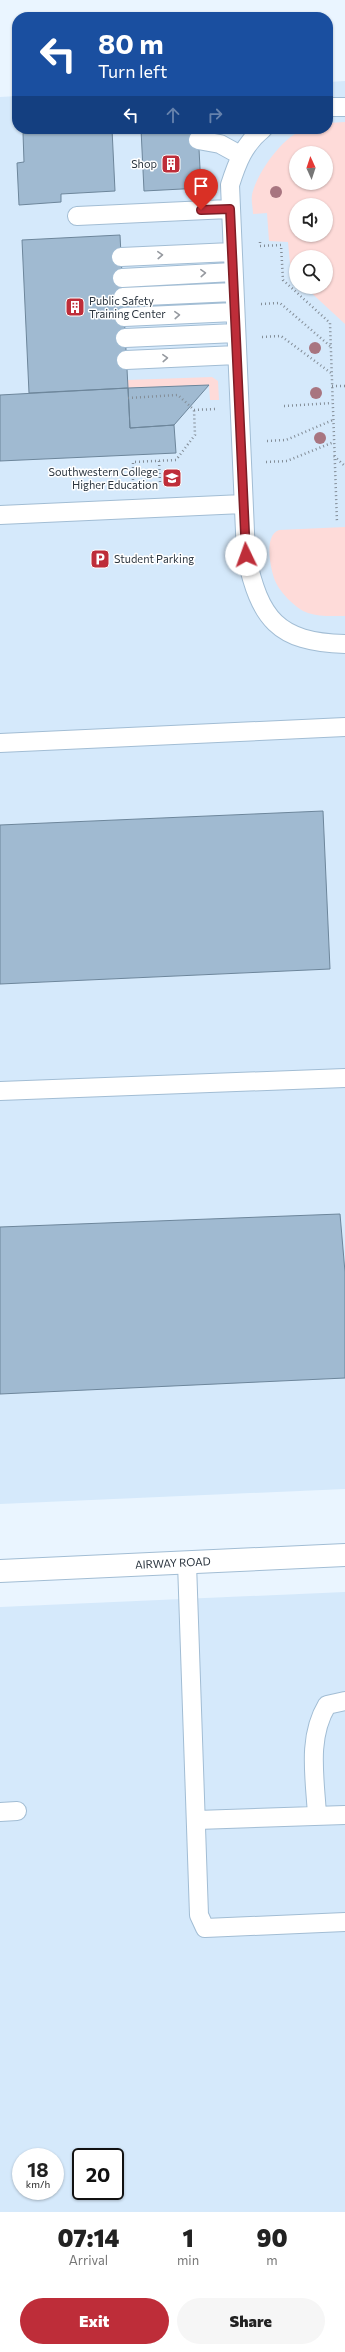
<!DOCTYPE html>
<style>
:root{--surface:#fff;--page:#f6f6f6;--text:#222;--muted:#767676;--accent:#be2d39}
body{margin:0;font-family:Commissioner,sans-serif;background:var(--page);color:var(--text);height:100vh;display:flex;flex-direction:column;font-size:15px;white-space:nowrap}
*{box-sizing:border-box;margin:0}
p{font-size:13px;color:var(--muted)}
.icon{flex:none;width:22px;height:22px;fill:none;stroke:currentColor;stroke-width:2;stroke-linecap:round;stroke-linejoin:round}
.map{position:relative;height:2212px;overflow:hidden}
.drawer{display:flex;flex-direction:column;background:var(--surface);flex:1}
.drawer>*{flex:none}
.top-card{position:absolute;left:12px;top:12px;width:321px;height:122px;border-radius:16px;box-shadow:0 1px 3px #0004;background:#1a4fa0;color:#fff;overflow:hidden}
.needle{width:26px;rotate:357deg}
.tools{position:absolute;left:289px;top:146px;display:grid;gap:8px}
.tools a{display:grid;place-items:center;width:44px;height:44px;border-radius:50%;background:var(--surface);box-shadow:0 1px 3px #0004;font-size:20px}
.speed{position:absolute;left:12px;top:2148px;display:flex;gap:8px;font-size:20px;font-weight:700;text-align:center}
.speed>*{display:grid;place-content:center;width:52px;height:52px;border-radius:50%;background:var(--surface);box-shadow:0 1px 3px #0004;line-height:1}
.speed small{font-size:10px;font-weight:400}
.speed .limit{border:2px solid #111;border-radius:6px;background:#fff;color:#111}
.pin{position:absolute;display:grid;place-items:center;width:34px;height:34px;color:#fff;margin:-41px -17px;border-radius:50% 50% 50% 0;rotate:-45deg;box-shadow:0 0 4px #0007}
.pin .icon{rotate:45deg}
.me{position:absolute;width:44px;margin:-22px;rotate:357deg;stroke-linejoin:round;filter:drop-shadow(0 0 3px #0008)}
.turn{display:flex;align-items:center;gap:14px;height:84px;padding:0 20px;font-size:18px}
.turn .icon{width:52px;height:52px;stroke-width:2.5}
.turn b{display:block;font-size:28px;line-height:34px}
.lanes{display:flex;align-items:center;height:38px;padding:0 20px;background:#0003;justify-content:center;gap:20px;direction:ltr}
.lanes .off{opacity:.35}
.eta{display:flex;justify-content:space-evenly;align-items:center;height:68px;text-align:center}
.eta b{font-size:24px;font-weight:800;line-height:28px}
.action{display:flex;gap:8px;margin-top:auto;padding:8px 20px}
.action a{flex:1;height:46px;border-radius:24px;background:var(--accent);color:#fff;font-size:16px;font-weight:800;line-height:46px;text-align:center}
.action a+a{background:var(--page);color:var(--text)}
.map>svg:first-child{display:block}
.built{fill:#d5e9fb;fill-rule:evenodd}
.green{fill:#fedbd9;fill-rule:evenodd}
.building{fill:#a0bad1;stroke:#6d869b}
.lines{fill:none;stroke-linecap:round;stroke-linejoin:round}
.service-casing{stroke:#a2bdd4;stroke-width:20}
.tertiary-casing{stroke:#a2bdd4;stroke-width:24}
.path{stroke:#838d97;stroke-width:2.5;stroke-dasharray:1 3;stroke-linecap:butt}
.service{stroke:#fff;stroke-width:18}
.tertiary{stroke:#fff;stroke-width:22}
.tree{fill:#a87580}
.oneway{stroke:#969aa0}
.route-casing{stroke:#7c1d25;stroke-width:10}
.route{stroke:#be2d39;stroke-width:7}
.labels{text-anchor:middle;stroke-width:3;stroke-linejoin:round;paint-order:stroke}
.poi-label{font-size:11px;fill:#2c3640;stroke:#fff;text-anchor:end}
.street-label{font-size:11px;fill:#2c3640;stroke:#fff}
</style>
<div class="map">
<svg width="345" height="2212" viewBox="0 0 345 2212">
<rect width="100%" height="100%" fill="#eaf5ff"/>
<path class="built" d="M345 81V1489L0 1504V97L17 96V129H328V82ZM296 153H326V183H296ZM296 205H326V235H296ZM296 257H326V287H296Z
M345 1592V2212H0V1607ZM21 2157H55V2191H21ZM81 2157H115V2191H81Z"/>
<path class="green" d="M345 122V324L305 287H326V257H296V279L291 274 288 242 269 241 267 213 253 214C253 208 251 201 252 195 256 174 284 134 306 129 313 128 321 129 328 129V123ZM296 153H326V183H296ZM296 205H326V235H296Z
M212 377 218 381 219 400H210L209 385 128 388 127 380Z
M345 527V616C333 616 319 617 308 613 296 609 278 591 274 578 270 566 264 535 279 530Z"/>
<path class="building" d="M112 129 115 191 61 194V202L19 205 17 163 24 162 23 133Z
M141 129H198L201 188 144 191Z
M120 235 128 388 29 393 22 240Z
M209 385 174 425 130 428 128 388Z
M128 388 130 428 174 425 176 453 0 461V395Z
M323 811 330 969 0 984V825Z
M340 1214 345 1272V1378L0 1394V1227Z"/>
<g class="lines">
<g class="service-casing">
<path id="service" d="M328 107H345
M263 129C244 144 237 163 230 185L246 555C260 619 277 642 345 644
M198 140 220 144 240 155
M77 216 229 209
M121 257 232 252
M122 278 233 272
M123 297 234 292
M124 317 235 312
M125 338 236 333
M126 360 237 355
M0 515 243 504
M0 743 345 727
M0 1091 345 1078
M187 1563 199 1915 205 1928 345 1922
M0 1812 17 1811
M317 1815C315 1778 307 1738 327 1705L345 1701
M197 1820 345 1815"/>
</g>
<g class="tertiary-casing">
<g id="tertiary">
<path id="s1" d="M0 1571 345 1555"/>
</g>
</g>
<path class="path" d="M260 242V246L281 245 283 280 330 323 337 523
M261 304 280 303 330 346
M262 337 281 336 331 373
M332 386H345
M128 398 178 395 194 410 215 409
M284 406 332 403
M267 441 286 440 333 420
M334 456 345 466
M159 461 160 482
M266 462 287 461 334 442
M133 484V462L176 460 195 435 194 410"/>
<use href="#service" class="service"/>
<use href="#tertiary" class="tertiary"/>
</g>
<g class="tree">
<circle cx="276" cy="192" r="6"/>
<circle cx="315" cy="348" r="6"/>
<circle cx="316" cy="393" r="6"/>
<circle cx="320" cy="438" r="6"/>
</g>
<defs><path id="oneway-chevron" d="M-2-3.5L2.5 0L-2 3.5" fill="none" stroke-width="1.6" stroke-linecap="round" stroke-linejoin="round"/></defs>
<g class="oneway">
<use href="#oneway-chevron" transform="translate(160 255) rotate(-3)"/>
<use href="#oneway-chevron" transform="translate(203 273) rotate(-3)"/>
<use href="#oneway-chevron" transform="translate(177 315) rotate(-3)"/>
<use href="#oneway-chevron" transform="translate(165 358) rotate(-3)"/>
</g>
<g class="lines">
<g class="route-casing">
<path id="route" d="M201 210 230 209 246 555"/>
</g>
<use href="#route" class="route"/>
</g>
<defs>
<g id="building-square" transform="scale(1)"><rect x="-9" y="-9" width="18" height="18" rx="4" fill="#be2d39" stroke="#fff"/><path d="M-4-6H4V6H1V3H-1V6H-4ZM-2.5-4.3h1.7v1.8h-1.7ZM.8-4.3h1.7v1.8H.8ZM-2.5-1h1.7V.8h-1.7ZM.8-1h1.7V.8H.8Z" fill="#fff"/></g>
<g id="university-square" transform="scale(1)"><rect x="-9" y="-9" width="18" height="18" rx="4" fill="#be2d39" stroke="#fff"/><path d="M0-5L7-2L0 1L-7-2ZM-4 1L0 2.5L4 1V4Q0 6-4 4Z" fill="#fff"/></g>
<g id="parking-square" transform="scale(1)"><rect x="-9" y="-9" width="18" height="18" rx="4" fill="#be2d39" stroke="#fff"/><path d="M-3.5-5.5H1a3.5 3.5 0 0 1 0 7H-1V5.5H-3.5ZM-1-3.4V-.6H.8a1.4 1.4 0 0 0 0-2.8Z" fill="#fff"/></g>
</defs>
<g fill-rule="evenodd">
<use href="#building-square" x="171" y="164"/>
<use href="#building-square" x="75" y="307"/>
<use href="#university-square" x="172" y="478"/>
<use href="#parking-square" x="100" y="559"/>
</g>
<g class="labels">
<g class="poi-label">
<text x="157" y="168">Shop</text>
<text x="89" y="305" text-anchor="start">Public Safety<tspan x="89" dy="13">Training Center</tspan></text>
<text x="158" y="476">Southwestern College<tspan x="158" dy="13">Higher Education</tspan></text>
<text x="114" y="563" text-anchor="start">Student Parking</text>
</g>
<g class="street-label">
<text dy="4" stroke="none"><textPath href="#s1" startOffset="173">AIRWAY ROAD</textPath></text>
</g>
</g>
</svg>
<div class="tools">
<a><svg class="needle" viewBox="-14 -14 28 28"><path d="M0-13l5 13h-10z" fill="#e53935"/><path d="M0 13l5-13h-10z" fill="#767676"/></svg></a>
<a><svg class="icon" aria-label="sound" viewBox="0 0 24 24"><path d="M4 9h4l5-4v14l-5-4H4zM17 9q2 3 0 6"/></svg></a>
<a><svg class="icon" aria-label="search" viewBox="0 0 24 24"><circle cx="10" cy="10" r="6"/><path d="M15 15l6 6"/></svg></a>
</div>
<div class="speed"><div>18<small>km/h</small></div><div class="limit">20</div></div>
<div class="pin" style="left:201px;top:210px;background:#d93025"><svg class="icon" aria-label="arrive" viewBox="0 0 24 24"><path d="M6 21V4h12l-3 4 3 4H6"/></svg></div>
<svg class="me" style="left:246px;top:555px" viewBox="-20 -20 40 40"><circle r="19" fill="#fff"/><path d="M0-13L10 11 0 6-10 11z" fill="#be2d39"/></svg>
<div class="top-card">
<div class="turn"><svg class="icon" aria-label="left" viewBox="0 0 24 24"><path d="M17 20v-9H6M10 6l-5 5 5 5"/></svg><div><b>80 m</b>Turn left</div></div>
<div class="lanes"><svg class="icon" aria-label="left" viewBox="0 0 24 24"><path d="M17 20v-9H6M10 6l-5 5 5 5"/></svg><svg class="icon off" aria-label="ahead" viewBox="0 0 24 24"><path d="M12 20V5M6 11l6-6 6 6"/></svg><svg class="icon off" aria-label="right" viewBox="0 0 24 24"><path d="M7 20v-9h11M14 6l5 5-5 5"/></svg></div>
</div>
</div>
<section class="drawer">
<div class="eta">
<div><b>07:14</b><p>Arrival</p></div>
<div><b>1</b><p>min</p></div>
<div><b>90</b><p>m</p></div>
</div>
<div class="action"><a>Exit</a><a>Share</a></div>
</section>
